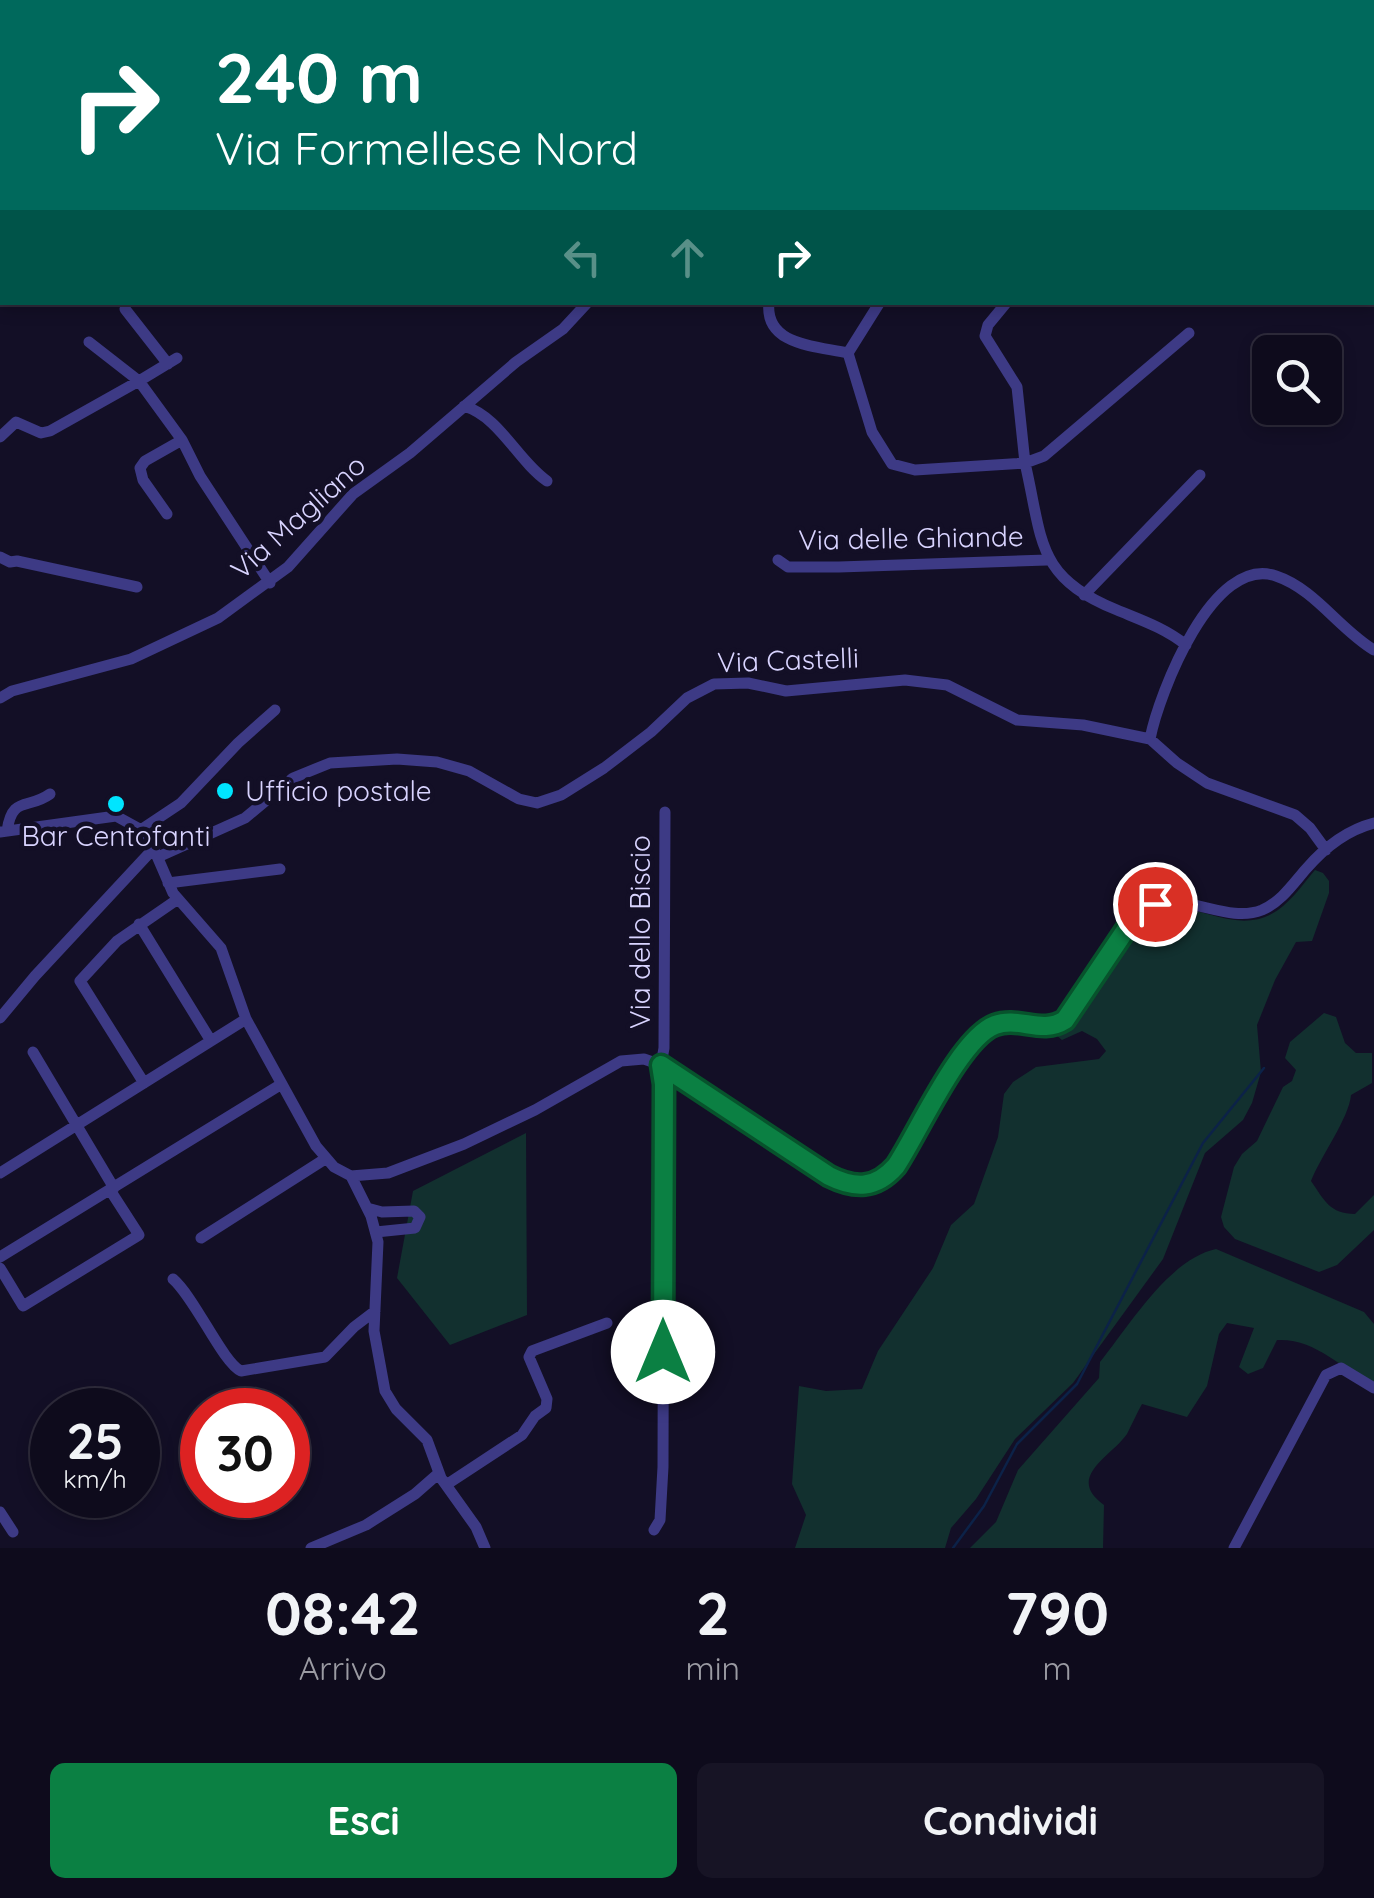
<!DOCTYPE html>
<html lang="it">
<style>
:root{--surface:#0e0b1c;--page:#171425;--text:#f1f3f6;--muted:#9b9ba3;--line:#2e2b3b;--accent:#0b8043}
body{margin:0;font-family:Quicksand,sans-serif;background:var(--page);color:var(--text);height:100vh;display:flex;flex-direction:column;font-size:38px;white-space:nowrap}
*{box-sizing:border-box;margin:0}
p{font-size:32px;color:var(--muted)}
.icon{flex:none;width:55px;height:55px;fill:none;stroke:currentColor;stroke-width:2;stroke-linecap:round;stroke-linejoin:round}
.map{position:relative;height:1548px;overflow:hidden}
.sheet{display:flex;flex-direction:column;background:var(--surface);flex:1}
.sheet>*{flex:none}
.top-card{position:absolute;left:0px;top:0px;width:1375px;height:305px;box-shadow:0 5px 15px #0003,0 0 0 2px var(--line);background:#00695c;color:#fff;overflow:hidden}
.tools{position:absolute;left:1252px;top:335px;display:grid;gap:20px}
.tools a{display:grid;place-items:center;width:90px;height:90px;border-radius:15px;background:var(--surface);box-shadow:0 5px 15px #0003,0 0 0 2px var(--line);font-size:50px}
.speed{position:absolute;left:30px;top:1388px;display:flex;gap:20px;font-size:50px;font-weight:700;text-align:center}
.speed>*{display:grid;place-content:center;width:130px;height:130px;border-radius:50%;background:var(--surface);box-shadow:0 5px 15px #0003,0 0 0 2px var(--line);line-height:1}
.speed small{font-size:25px;font-weight:400}
.speed .limit{border:15px solid #d22;background:#fff;color:#111}
.pin{position:absolute;display:grid;place-items:center;width:85px;height:85px;color:#fff;margin:-42px;border:5px solid #fff;border-radius:50%;box-shadow:0 2px 10px #0007}
.me{position:absolute;width:110px;margin:-55px;rotate:0deg;stroke-linejoin:round;filter:drop-shadow(0 0 8px #0008)}
.turn{display:flex;align-items:center;gap:35px;height:210px;padding:0 50px;font-size:45px}
.turn .icon{width:130px;height:130px;stroke-width:2.5}
.turn b{display:block;font-size:70px;line-height:85px}
.lanes{display:flex;align-items:center;height:95px;padding:0 50px;background:#0003;justify-content:center;gap:50px;direction:ltr}
.lanes .off{opacity:.35}
.eta{display:flex;justify-content:space-evenly;align-items:center;height:170px;text-align:center}
.eta b{font-size:60px;font-weight:700;line-height:70px}
.primary-button{display:flex;gap:20px;margin-top:auto;padding:20px 50px}
.primary-button a{flex:1;height:115px;border-radius:15px;background:var(--accent);color:#fff;font-size:40px;font-weight:700;line-height:115px;text-align:center}
.primary-button a+a{background:var(--page);color:var(--text)}
.map>svg:first-child{display:block}
.green{fill:#12302f}
.lines{fill:none;stroke-linecap:round;stroke-linejoin:round}
.stream{stroke:#0c2248;stroke-width:2.5}
.minor{stroke:#3d3a85;stroke-width:11}
.route-casing{stroke:#07532c;stroke-width:25}
.route{stroke:#0b8043;stroke-width:18}
.poi-dot{fill:#00e5ff;stroke:#130f26;stroke-width:4}
.labels{text-anchor:middle;stroke-width:9;stroke-linejoin:round;paint-order:stroke}
.street-label{font-size:28px;fill:#d9d4ff;stroke:#130f26}
.poi-label{font-size:28px;fill:#d9d4ff;stroke:#130f26;text-anchor:start}
</style>
<div class="map">
<svg width="1374" height="1548" viewBox="0 0 1374 1548">
<rect width="100%" height="100%" fill="#130f26"/>
<path class="green" d="M1315 870 1323 873 1329 881V893L1312 941 1296 942 1275 980 1257 1025 1261 1072 1252 1103 1243 1120 1205 1153 1163 1259 1073 1383 1015 1439 976 1499 951 1528 945 1548H795L806 1515 792 1484 799 1386 826 1391 862 1389 878 1351 933 1268 951 1225 974 1204 998 1137 1004 1094 1013 1082 1036 1067 1099 1059 1106 1051 1097 1039 1082 1031 1062 1040 1056 1035C1063 1028 1072 1022 1079 1014 1106 984 1115 937 1152 915 1191 892 1233 941 1278 910 1292 900 1304 883 1315 870Z
M1324 1013 1336 1017 1345 1043 1356 1053H1372V1083L1351 1095C1349 1118 1321 1156 1311 1181 1324 1200 1330 1214 1355 1214L1374 1195V1230L1337 1265 1319 1272 1235 1239 1224 1227 1221 1217 1234 1167 1242 1154 1257 1141 1283 1087 1292 1081 1296 1070 1285 1058 1290 1042Z
M526 1133 527 1315 450 1345 397 1278 413 1191Z
M1216 1249 1364 1312 1374 1324V1385C1341 1369 1316 1338 1277 1340L1263 1368 1248 1374 1239 1367 1254 1328 1227 1323 1219 1334 1207 1386 1187 1417 1142 1404C1137 1413 1132 1424 1127 1434 1111 1457 1065 1477 1104 1505L1103 1548H970L996 1522 1018 1470 1099 1378 1100 1362C1130 1325 1169 1259 1216 1249Z"/>
<g class="lines">
<path class="stream" d="M953 1548 984 1506 1017 1444 1077 1384 1203 1143 1264 1068"/>
<path class="minor" d="M135 0V2
M629 0V2
M1065 0 1070 2
M1255 0 1256 2
M276 2 280 0
M466 2 489 0
M1012 2 1014 0
M1092 2 1104 0
M1358 2 1364 0
M0 11 2 14
M0 111 2 109
M0 203 2 199
M769 302C764 346 817 346 848 353L872 432 892 464 915 470 1025 463C1043 540 1035 577 1117 610 1141 620 1165 628 1186 645
M1007 302 988 325 985 336 1017 387 1025 463 1044 456 1189 333
M125 309 168 364
M89 342 139 381 177 358
M848 353 880 302
M464 406C500 417 517 460 547 481
M0 437 16 422 41 433 50 431 139 381 182 440 145 461 140 468 143 480 167 514
M182 440 200 476 270 583
M0 557 10 562 17 561 137 587
M778 560 788 567H839L1047 560
M1084 595 1200 475
M0 698 12 691 131 659 218 618 288 567 353 494 410 453 516 362 563 329 588 302
M1150 739C1159 693 1213 554 1276 576 1315 589 1339 629 1374 650
M142 829 181 803 238 743 275 710
M7 831C12 795 28 810 50 794
M0 832 116 816 147 833 173 893 221 948 246 1019 316 1146 334 1167 351 1176 388 1173 464 1144 535 1110 621 1061 644 1059 661 1065C694 1087 831 1188 861 1186 907 1184 944 1074 974 1041 1009 1003 1037 1042 1065 1020 1100 993 1106 935 1143 910 1179 886 1224 925 1262 910 1281 902 1293 884 1306 869 1324 848 1347 830 1374 823
M158 857 245 818 293 778 330 763 397 759 437 762 469 771 519 799 537 803 561 795 604 768 651 732 687 698 714 684 748 683 786 691 905 680 947 685 1017 720 1083 725 1150 739 1177 763 1207 783 1295 815 1310 828 1326 850
M168 883 280 869
M139 924 211 1041
M0 1018 35 976 155 847
M33 1052 114 1188
M144 1083 80 981 117 941 178 899
M0 1173 246 1019
M351 1176 371 1216 378 1242 374 1331 385 1391 396 1409 427 1440 441 1478 476 1527 485 1548
M367 1208 382 1212 414 1211 420 1217 415 1228 376 1232
M201 1238 325 1159
M0 1257 280 1085
M0 1268 23 1306 139 1235 110 1190
M173 1279C195 1298 223 1363 241 1371L325 1357 354 1327 375 1311
M446 1485 522 1435 535 1416 546 1408 547 1399 529 1357 532 1351 607 1323
M0 1512 13 1532
M654 1530 660 1520 663 1467 664 1084 661 1065 664 1048 665 812
M311 1548 366 1525 415 1494 439 1473
M1234 1548 1326 1375 1341 1368 1374 1388"/>
</g>
<g class="lines">
<g class="route-casing">
<path id="route" d="M663 1352 664 1084 661 1065 829 1176C855 1189 876 1189 896 1166 918 1133 960 1038 995 1025 1019 1016 1042 1035 1065 1020L1133 919 1155 904"/>
</g>
<use href="#route" class="route"/>
</g>
<g class="poi-dot">
<circle cx="225" cy="791" r="10"/>
<circle cx="116" cy="804" r="10"/>
</g>
<g class="labels">
<g class="street-label">
<text transform="translate(298 517) rotate(-42)" y="10">Via Magliano</text>
<text transform="translate(911 538) rotate(-1)" y="10">Via delle Ghiande</text>
<text transform="translate(788 660) rotate(-2)" y="10">Via Castelli</text>
<text transform="translate(640 932) rotate(-90)" y="10">Via dello Biscio</text>
</g>
<g class="poi-label">
<text x="245" y="801">Ufficio postale</text>
<text x="116" y="846" text-anchor="middle">Bar Centofanti</text>
</g>
</g>
</svg>
<div class="tools">
<a><svg class="icon" aria-label="search" viewBox="0 0 24 24"><circle cx="10" cy="10" r="6"/><path d="M15 15l6 6"/></svg></a>
</div>
<div class="speed"><div>25<small>km/h</small></div><div class="limit">30</div></div>
<div class="pin" style="left:1155px;top:904px;background:#d93025"><svg class="icon" aria-label="arrive" viewBox="0 0 24 24"><path d="M6 21V4h12l-3 4 3 4H6"/></svg></div>
<svg class="me" style="left:663px;top:1352px" viewBox="-20 -20 40 40"><circle r="19" fill="#fff"/><path d="M0-13L10 11 0 6-10 11z" fill="#0b8043"/></svg>
<div class="top-card">
<div class="turn"><svg class="icon" aria-label="right" viewBox="0 0 24 24"><path d="M7 20v-9h11M14 6l5 5-5 5"/></svg><div><b>240 m</b>Via Formellese Nord</div></div>
<div class="lanes"><svg class="icon off" aria-label="left" viewBox="0 0 24 24"><path d="M17 20v-9H6M10 6l-5 5 5 5"/></svg><svg class="icon off" aria-label="ahead" viewBox="0 0 24 24"><path d="M12 20V5M6 11l6-6 6 6"/></svg><svg class="icon" aria-label="right" viewBox="0 0 24 24"><path d="M7 20v-9h11M14 6l5 5-5 5"/></svg></div>
</div>
</div>
<section class="sheet">
<div class="eta">
<div><b>08:42</b><p>Arrivo</p></div>
<div><b>2</b><p>min</p></div>
<div><b>790</b><p>m</p></div>
</div>
<div class="primary-button"><a>Esci</a><a>Condividi</a></div>
</section>
